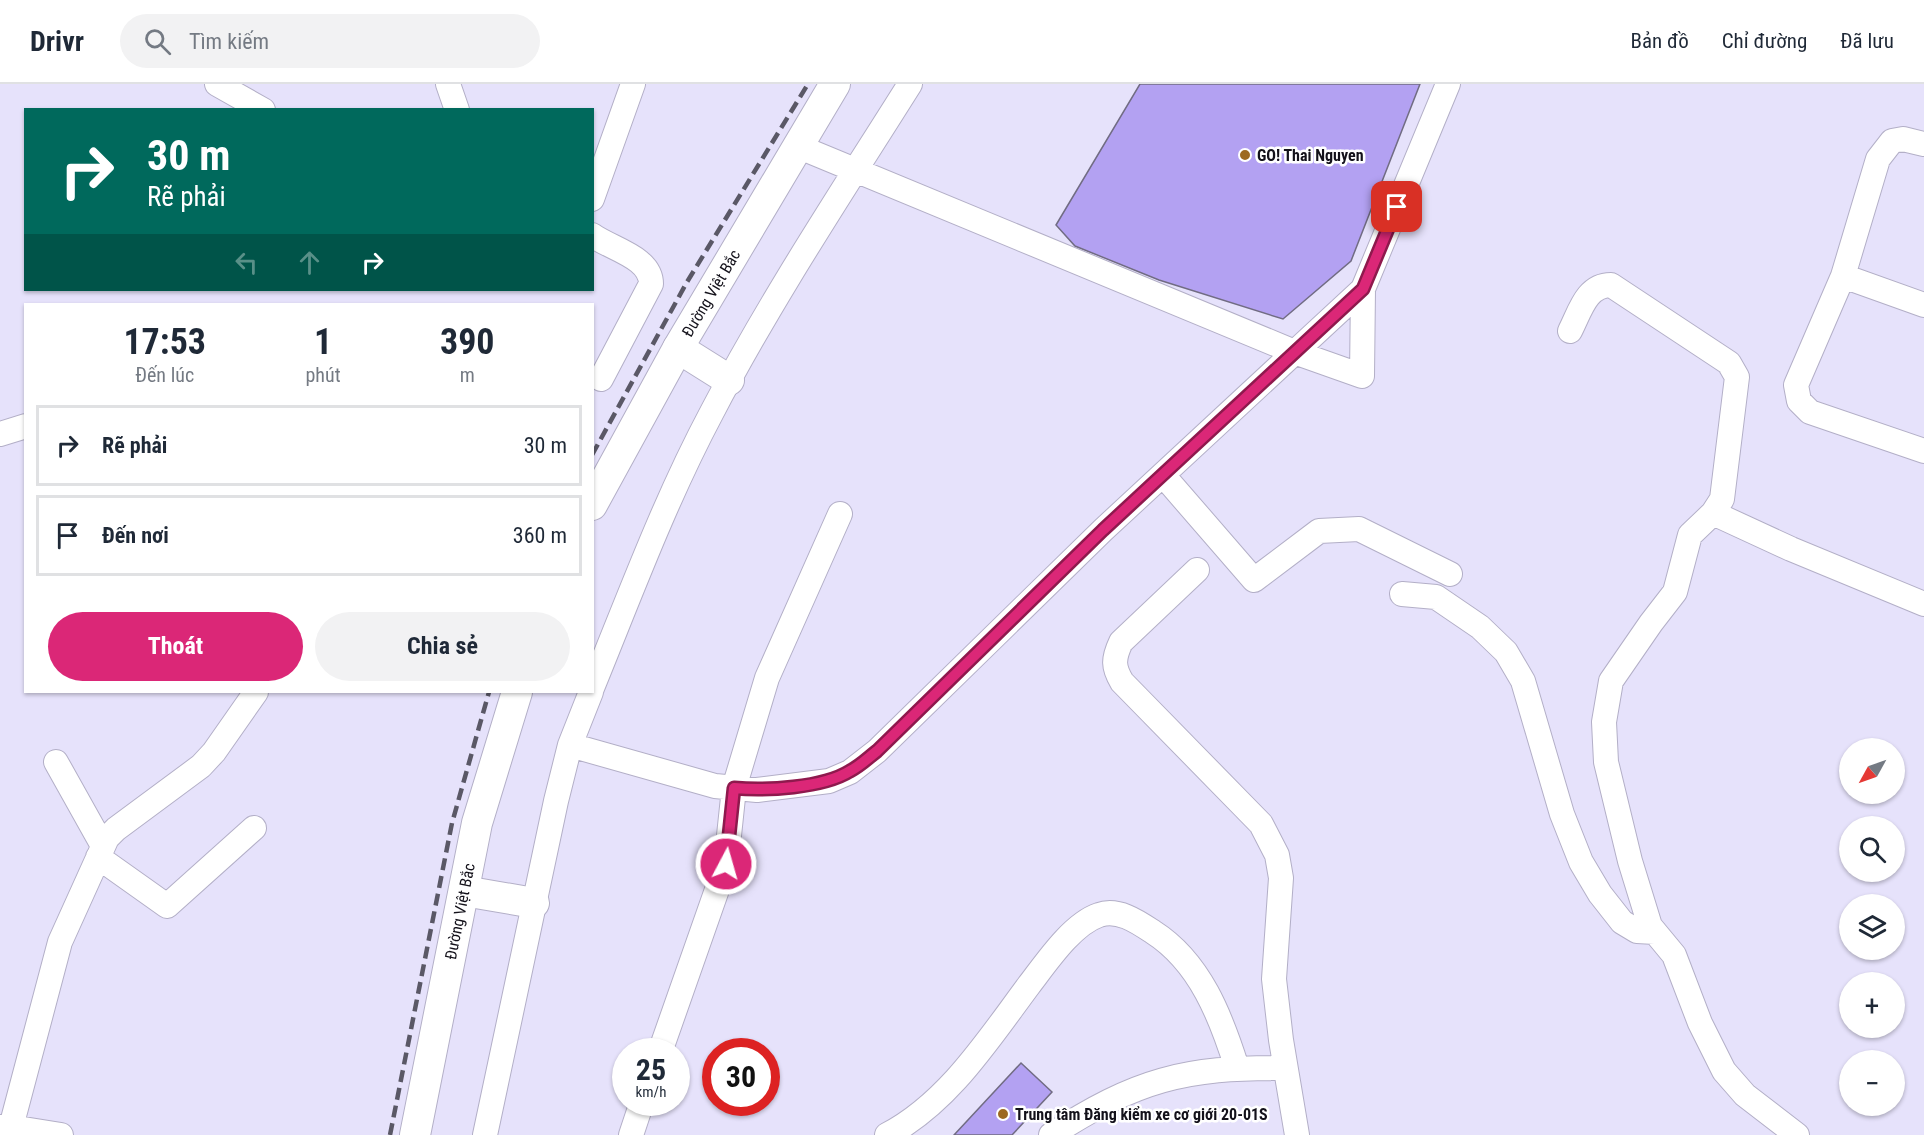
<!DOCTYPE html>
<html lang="vi">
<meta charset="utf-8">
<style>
:root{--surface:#fff;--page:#f2f2f3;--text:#1f2937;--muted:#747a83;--line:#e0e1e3;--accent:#db2777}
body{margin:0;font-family:"Roboto Condensed",sans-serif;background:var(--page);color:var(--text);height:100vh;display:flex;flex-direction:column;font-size:22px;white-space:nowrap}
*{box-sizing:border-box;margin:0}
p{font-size:20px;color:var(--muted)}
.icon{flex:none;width:33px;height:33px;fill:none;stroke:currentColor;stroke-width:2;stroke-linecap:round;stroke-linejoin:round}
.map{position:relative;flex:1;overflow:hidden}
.sheet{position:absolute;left:24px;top:219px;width:570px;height:390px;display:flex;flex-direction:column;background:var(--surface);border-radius:0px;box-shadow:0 2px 4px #0004}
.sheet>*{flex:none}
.banner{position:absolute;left:24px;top:24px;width:570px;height:183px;border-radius:0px;box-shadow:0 2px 4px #0004;background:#00695c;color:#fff;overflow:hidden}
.needle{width:39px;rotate:230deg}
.controls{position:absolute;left:1839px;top:654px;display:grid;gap:12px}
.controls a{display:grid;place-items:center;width:66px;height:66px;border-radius:50%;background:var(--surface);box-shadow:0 2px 4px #0004;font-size:30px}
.speed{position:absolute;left:612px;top:954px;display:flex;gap:12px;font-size:30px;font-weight:700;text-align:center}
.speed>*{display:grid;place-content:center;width:78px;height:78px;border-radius:50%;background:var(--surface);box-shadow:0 2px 4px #0004;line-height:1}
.speed small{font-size:15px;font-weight:400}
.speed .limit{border:9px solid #d22;background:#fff;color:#111}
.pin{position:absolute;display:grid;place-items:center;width:51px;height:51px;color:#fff;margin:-26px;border-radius:12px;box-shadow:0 3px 9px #0006}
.me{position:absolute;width:66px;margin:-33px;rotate:6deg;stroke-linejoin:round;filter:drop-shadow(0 0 4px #0008)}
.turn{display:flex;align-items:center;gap:21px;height:126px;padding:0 24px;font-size:27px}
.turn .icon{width:78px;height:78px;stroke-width:2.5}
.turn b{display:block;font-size:42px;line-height:51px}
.lanes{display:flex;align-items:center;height:57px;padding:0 24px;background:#0003;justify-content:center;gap:30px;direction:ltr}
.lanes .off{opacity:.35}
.eta{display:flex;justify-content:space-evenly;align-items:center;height:102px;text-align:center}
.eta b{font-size:36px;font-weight:700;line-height:42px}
.primary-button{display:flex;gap:12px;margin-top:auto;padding:12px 24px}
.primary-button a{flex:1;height:69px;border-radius:36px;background:var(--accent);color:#fff;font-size:24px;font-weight:700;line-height:69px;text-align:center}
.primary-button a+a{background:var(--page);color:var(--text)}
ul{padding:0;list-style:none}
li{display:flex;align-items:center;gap:18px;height:81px;margin:0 12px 9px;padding:0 12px;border:3px solid var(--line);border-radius:0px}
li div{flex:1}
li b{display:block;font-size:22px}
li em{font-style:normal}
header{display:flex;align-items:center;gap:36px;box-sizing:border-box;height:84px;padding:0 30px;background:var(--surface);border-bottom:2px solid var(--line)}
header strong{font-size:28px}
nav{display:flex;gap:33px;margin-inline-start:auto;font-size:21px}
.search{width:420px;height:54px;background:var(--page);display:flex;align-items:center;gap:15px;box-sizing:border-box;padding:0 21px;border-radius:33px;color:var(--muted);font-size:22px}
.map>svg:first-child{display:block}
.building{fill:#b3a1f2;stroke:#716c83;stroke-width:1.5}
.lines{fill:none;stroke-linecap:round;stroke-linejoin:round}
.minor-casing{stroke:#b3afc7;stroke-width:26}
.major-casing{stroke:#b3afc7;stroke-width:32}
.minor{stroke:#fff;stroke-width:24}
.major{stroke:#fff;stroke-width:30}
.rail{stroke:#5a5866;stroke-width:4.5;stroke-dasharray:12 6;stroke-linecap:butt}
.route-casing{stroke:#8e194d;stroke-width:15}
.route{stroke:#db2777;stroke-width:10}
.poi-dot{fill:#9d6920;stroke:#fff;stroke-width:2}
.labels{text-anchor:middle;stroke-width:5;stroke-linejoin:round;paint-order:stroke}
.poi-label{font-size:16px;font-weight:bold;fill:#13111a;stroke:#fff;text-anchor:start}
.street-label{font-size:16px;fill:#13111a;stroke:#fff}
</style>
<header>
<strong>Drivr</strong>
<div class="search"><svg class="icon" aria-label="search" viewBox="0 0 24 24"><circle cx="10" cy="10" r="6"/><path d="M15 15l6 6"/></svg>Tìm kiếm</div>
<nav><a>Bản đồ</a><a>Chỉ đường</a><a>Đã lưu</a></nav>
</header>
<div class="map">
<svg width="1924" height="1051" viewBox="0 0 1924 1051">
<rect width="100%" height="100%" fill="#e6e2fb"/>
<path class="building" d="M1140 0H1420L1351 177 1283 235 1159 196 1075 162 1056 141Z
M1021 979 1052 1008 1012 1051H954Z"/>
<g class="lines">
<g class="minor-casing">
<path id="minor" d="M217 0 263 26
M448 0 457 26
M1924 60 1903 55 1892 57 1878 75 1843 192 1796 301 1799 317 1810 328 1924 367
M797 62 1297 269 1362 292 1363 205
M592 115 633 0
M592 151C611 165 651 173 651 200L601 295
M1843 192 1924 221
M1570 247C1580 228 1586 201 1611 201L1729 279 1737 293 1722 415 1713 429 1690 451 1675 508 1651 539 1611 597 1604 638 1606 678 1630 777 1650 842 1674 871 1700 939 1724 987 1745 1011 1797 1051
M0 350 26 342
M1163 391 1254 496 1319 447 1359 445 1450 490
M1713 429 1791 465 1924 520
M1197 486 1121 558C1113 575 1113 583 1122 598L1261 740 1277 771 1281 794 1274 895 1281 956 1297 1051
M1402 510 1436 513 1480 543 1506 568 1523 597 1562 730 1581 778 1600 810 1622 838 1637 847 1655 848
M592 604C630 511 665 416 712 328 771 215 842 108 910 0
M570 661 715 702 757 706 829 697 850 688 877 667 1103 446 1363 205 1448 0
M56 678 103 762
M98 773 167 822 254 744
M660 968 726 780 734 704 767 594 840 430
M0 1043H11L60 858 107 754 116 745 201 682 214 668 256 608
M11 1043 61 1051
M485 1051 556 717 570 661 591 608
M631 1051 642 1018
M887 1051C948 1019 988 956 1029 901 1046 879 1072 840 1099 831 1118 824 1138 838 1153 848 1200 878 1221 933 1237 984
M1051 1051C1136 996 1184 983 1285 984"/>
</g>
<g class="major-casing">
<g id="major">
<path d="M678 264 729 296"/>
<path id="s1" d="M592 421 678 264 835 0"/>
<path d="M464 807 534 819"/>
<path id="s2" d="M415 1051 477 739 517 608"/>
</g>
</g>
<use href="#minor" class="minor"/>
<use href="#major" class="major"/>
<path class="rail" d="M592 371 687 198 808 0
M390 1051 452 739 489 608"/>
</g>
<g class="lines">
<g class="route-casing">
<path id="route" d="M726 780 734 704C765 707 823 704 850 687 860 682 868 674 877 667L1103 446 1363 205 1397 123"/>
</g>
<use href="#route" class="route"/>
</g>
<g class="poi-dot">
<circle cx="1245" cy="71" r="6"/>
<circle cx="1003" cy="1030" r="6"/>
</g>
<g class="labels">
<g class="poi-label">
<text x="1257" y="77">GO! Thai Nguyen</text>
<text x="1015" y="1036">Trung tâm Đăng kiểm xe cơ giới 20-01S</text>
</g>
<g class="street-label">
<text dy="6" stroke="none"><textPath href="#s1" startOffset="243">Đường Việt Bắc</textPath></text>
<text dy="6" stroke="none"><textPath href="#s2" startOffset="228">Đường Việt Bắc</textPath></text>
</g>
</g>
</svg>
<div class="controls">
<a><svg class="needle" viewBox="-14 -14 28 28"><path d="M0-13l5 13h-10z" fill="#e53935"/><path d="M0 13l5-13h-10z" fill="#747a83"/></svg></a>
<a><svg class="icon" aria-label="search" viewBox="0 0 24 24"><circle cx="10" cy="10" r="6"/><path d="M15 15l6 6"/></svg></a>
<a><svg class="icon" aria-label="layers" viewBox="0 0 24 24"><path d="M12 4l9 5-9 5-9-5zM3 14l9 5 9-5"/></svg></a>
<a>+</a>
<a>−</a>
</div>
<div class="speed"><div>25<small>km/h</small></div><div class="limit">30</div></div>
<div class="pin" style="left:1397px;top:123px;background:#d93025"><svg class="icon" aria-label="arrive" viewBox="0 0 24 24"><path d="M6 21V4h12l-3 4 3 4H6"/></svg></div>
<svg class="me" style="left:726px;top:780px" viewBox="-20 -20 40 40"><circle r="17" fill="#db2777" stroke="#fff" stroke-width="3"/><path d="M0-11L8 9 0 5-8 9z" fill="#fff"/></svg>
<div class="banner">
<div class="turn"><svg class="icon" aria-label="right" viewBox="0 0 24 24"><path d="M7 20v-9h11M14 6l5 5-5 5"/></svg><div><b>30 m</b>Rẽ phải</div></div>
<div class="lanes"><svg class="icon off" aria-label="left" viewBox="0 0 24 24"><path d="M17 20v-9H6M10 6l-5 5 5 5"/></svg><svg class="icon off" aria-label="ahead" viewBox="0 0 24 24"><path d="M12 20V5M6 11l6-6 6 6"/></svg><svg class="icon" aria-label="right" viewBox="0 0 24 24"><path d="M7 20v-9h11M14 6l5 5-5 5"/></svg></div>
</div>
<section class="sheet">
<div class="eta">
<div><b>17:53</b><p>Đến lúc</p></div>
<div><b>1</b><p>phút</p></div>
<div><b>390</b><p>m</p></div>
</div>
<ul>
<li><svg class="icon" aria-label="right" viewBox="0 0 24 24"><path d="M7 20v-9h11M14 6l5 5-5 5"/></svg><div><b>Rẽ phải</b></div><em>30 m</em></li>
<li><svg class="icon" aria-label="arrive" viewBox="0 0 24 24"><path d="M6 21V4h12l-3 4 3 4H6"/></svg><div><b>Đến nơi</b></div><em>360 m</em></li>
</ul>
<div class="primary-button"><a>Thoát</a><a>Chia sẻ</a></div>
</section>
</div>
